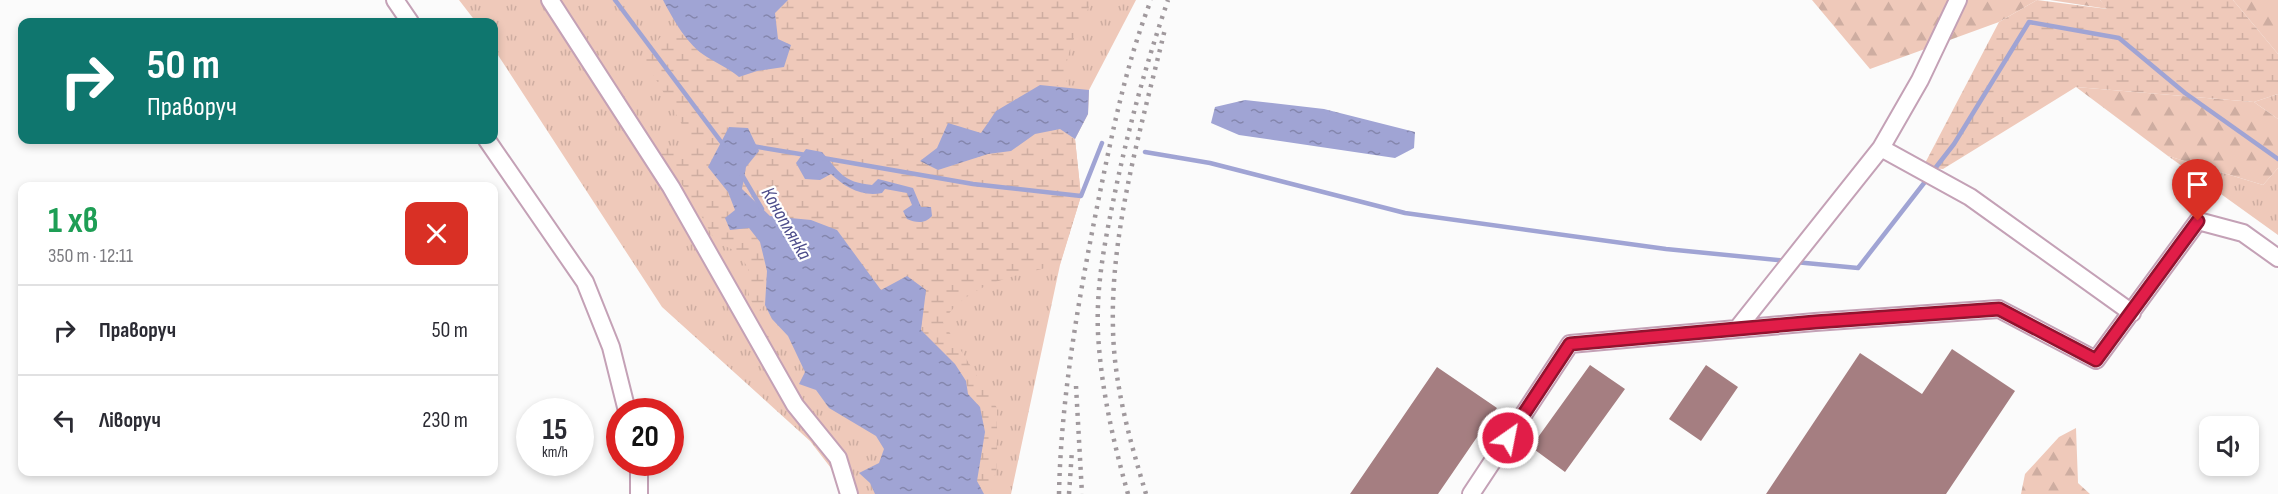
<!DOCTYPE html>
<html lang="uk">
<meta charset="utf-8">
<style>
:root{--surface:#fff;--page:#f2f2f3;--text:#2b2b33;--muted:#7c7c81;--line:#e1e1e2}
body{margin:0;font-family:"Sofia Sans Condensed",sans-serif;background:var(--page);color:var(--text);height:100vh;display:flex;flex-direction:column;font-size:22px;white-space:nowrap}
*{box-sizing:border-box;margin:0}
p{font-size:20px;color:var(--muted)}
.icon{flex:none;width:33px;height:33px;fill:none;stroke:currentColor;stroke-width:2;stroke-linecap:round;stroke-linejoin:round}
.map{position:relative;flex:1;overflow:hidden}
.side{position:absolute;left:18px;top:182px;width:480px;height:294px;display:flex;flex-direction:column;background:var(--surface);border-radius:12px;box-shadow:0 3px 9px #0003}
.side>*{flex:none}
.guide{position:absolute;left:18px;top:18px;width:480px;height:126px;border-radius:12px;box-shadow:0 3px 9px #0003;background:#0f766e;color:#fff;overflow:hidden}
.buttons{position:absolute;left:2199px;top:416px;display:grid;gap:12px}
.buttons a{display:grid;place-items:center;width:60px;height:60px;border-radius:12px;background:var(--surface);box-shadow:0 3px 9px #0003;font-size:30px}
.speed{position:absolute;left:516px;top:398px;display:flex;gap:12px;font-size:30px;font-weight:700;text-align:center}
.speed>*{display:grid;place-content:center;width:78px;height:78px;border-radius:50%;background:var(--surface);box-shadow:0 3px 9px #0003;line-height:1}
.speed small{font-size:15px;font-weight:400}
.speed .limit{border:9px solid #d22;background:#fff;color:#111}
.pin{position:absolute;display:grid;place-items:center;width:51px;height:51px;color:#fff;margin:-62px -26px;border-radius:50% 50% 50% 0;rotate:-45deg;box-shadow:0 0 6px #0007}
.pin .icon{rotate:45deg}
.me{position:absolute;width:66px;margin:-33px;rotate:33deg;stroke-linejoin:round;filter:drop-shadow(0 0 4px #0008)}
.turn{display:flex;align-items:center;gap:21px;height:126px;padding:0 30px;font-size:27px}
.turn .icon{width:78px;height:78px;stroke-width:2.5}
.turn b{display:block;font-size:42px;line-height:51px}
.round{display:grid;place-items:center;flex:none;width:63px;height:63px;border-radius:12px;background:var(--page)}
.summary{display:flex;align-items:center;justify-content:space-between;height:102px;padding:0 30px}
h1{font-size:36px;font-weight:700;line-height:45px;color:#1e9e55}
ul{padding:0;list-style:none}
li{display:flex;align-items:center;gap:18px;height:90px;padding:0 30px;border-top:2px solid var(--line)}
li div{flex:1}
li b{display:block;font-size:22px}
li em{font-style:normal}
.map>svg:first-child{display:block}
.grass{fill:url(#grass-tufts)}
.forest{fill:url(#forest-firs)}
.wetland{fill:url(#wetland-marsh)}
.water{fill:url(#water-ripples)}
.lines{fill:none;stroke-linecap:round;stroke-linejoin:round}
.stream{stroke:#a0a4d4;stroke-width:4.5}
.building{fill:#a57e81}
.minor-casing{stroke:#c4a1b6;stroke-width:20}
.minor{stroke:#fff;stroke-width:16}
.rail{stroke:#a0999d;stroke-width:4.5;stroke-dasharray:3 6;stroke-linecap:butt}
.route-casing{stroke:#92132f;stroke-width:15}
.route{stroke:#e11d48;stroke-width:10}
.labels{text-anchor:middle;stroke-width:4.5;stroke-linejoin:round;paint-order:stroke}
.water-label{font-size:20px;font-style:italic;fill:#4d4d8b;stroke:#fff}
</style>
<div class="map">
<svg width="2278" height="494" viewBox="0 0 2278 494">
<defs>
<pattern id="grass-tufts" width="24" height="20" patternUnits="userSpaceOnUse" patternTransform="scale(1.5)"><rect width="24" height="20" fill="#efc9ba"/><path d="M3 7l-1-3M5 7V3M7 7l1-3M15 17l-1-3M17 17v-4M19 17l1-3" fill="none" stroke="#ceada1"/></pattern>
<pattern id="forest-firs" width="22" height="20" patternUnits="userSpaceOnUse" patternTransform="scale(1.5)"><rect width="22" height="20" fill="#efc9ba"/><path d="M5 1l3.5 6h-7zM16 11l3.5 6h-7z" fill="#ceada1"/></pattern>
<pattern id="wetland-marsh" width="20" height="14" patternUnits="userSpaceOnUse" patternTransform="scale(1.5)"><rect width="20" height="14" fill="#efc9ba"/><path d="M1 5h8M5 5V1M11 12h8M15 12V8" fill="none" stroke="#ceada1"/></pattern>
<pattern id="water-ripples" width="26" height="14" patternUnits="userSpaceOnUse" patternTransform="scale(1.5)"><rect width="26" height="14" fill="#a0a4d4"/><path d="M2 4q2-2 4 0t4 0M15 11q2-2 4 0t4 0" fill="none" stroke="#8486ad"/></pattern>
</defs>
<rect width="100%" height="100%" fill="#fbfbfb"/>
<path class="grass" d="M459 0H1136L1089 90 1088 114 1075 139 1081 196 1060 265 1011 494H851L810 441 662 307 494 49V22H476Z
M2278 94V119L2254 102Z
M2168 156 2263 185 2278 168V235Z"/>
<path class="forest" d="M1812 0H2037L1999 22 1870 69Z
M2050 0H2100L2108 9Z
M2233 0H2278V54Z
M2076 87 2254 102 2278 119V168L2263 185 2168 156Z
M2076 428 2078 483 2090 494H2021L2025 474 2059 437Z"/>
<path class="wetland" d="M788 0H1092C1080 29 1060 55 1068 87L1040 85 996 111 981 133 948 124 937 148 920 161 938 170 988 154 1011 151 1035 134 1060 129 1075 139 1081 196 1060 264C1016 277 969 281 943 322L997 408V467L990 494H984L977 481 981 407 968 394 966 381 955 364 921 330 926 290 907 276 881 290 870 273 784 216H770L742 189 746 167 714 157 709 167 728 192 735 210 726 218C732 221 742 223 748 227 771 243 766 281 765 305L757 312 749 297 748 268 738 252 716 242 689 194 660 156 663 148 691 146 688 135 643 57 665 32 685 35 705 56 723 64 739 77 757 71 784 67 775 13Z
M2037 0 2107 9 2100 0H2233L2278 54V94L2254 102 2076 87 1943 169 1923 167 1999 22Z"/>
<path class="water" d="M663 0H788L775 13 778 39 791 45 784 67 757 71 739 77C728 68 718 64 707 57 687 45 673 19 663 0Z
M1040 85 1089 90 1088 114 1075 139 1060 129 1035 134 1011 151 988 154 938 170 920 161 937 148 948 123 981 133 996 111Z
M1245 100 1324 109 1415 132 1414 148 1395 158 1239 135 1211 123 1215 107Z
M729 127 748 128 759 151 746 167 742 189 770 216 811 220 837 230 881 290 907 276 926 290 921 330 955 364 966 381 968 394 980 407 985 432 977 481 984 494H875L870 483 859 473 879 463 884 449 876 436 829 408 816 390 799 384 805 372 788 336 772 319 765 305 767 271 760 242 749 228 730 230 725 218 735 210 728 192 708 167Z
M806 149 822 152C840 172 842 182 872 185L878 179 913 188 921 207H931L932 216C925 224 916 223 907 219L903 211 912 205 907 193 885 189 882 193C861 197 845 187 831 174L820 180 805 179 796 163Z"/>
<g class="lines">
<path class="stream" d="M615 0 725 147
M752 146 806 155
M1145 152 1210 163 1405 213 1666 249 1787 261
M823 158 973 184 1081 196 1102 143
M1933 171 1954 144 2029 22 2119 38 2185 93 2278 159
M742 175 762 209
M1795 262 1858 268 1928 178"/>
</g>
<path class="building" d="M1952 349 2015 391 1946 494H1766L1860 353 1922 394Z
M1590 365 1625 389 1565 472 1531 447Z
M1706 365 1738 387 1701 441 1669 419Z
M1437 367 1497 408 1438 494H1350Z"/>
<g class="lines">
<g class="minor-casing">
<path id="minor" d="M395 0 410 22
M550 0 671 187 795 405 838 458 849 494
M487 140 585 282 611 347 627 411
M1881 148 1970 197 2132 313
M1737 329 1881 148 1920 80 1958 0
M639 462V494
M1471 494 1570 344 1815 322 1999 309 2096 360 2198 221 2243 233 2278 258"/>
</g>
<use href="#minor" class="minor"/>
<path class="rail" d="M1076 386 1082 494
M1059 494C1061 396 1079 297 1098 202 1112 134 1126 64 1151 0
M1069 494 1072 450
M1128 494C1113 441 1101 388 1098 333 1096 288 1104 246 1113 202 1127 133 1145 67 1168 0
M1146 494C1130 441 1114 385 1113 329 1110 230 1142 125 1165 29"/>
</g>
<g class="lines">
<g class="route-casing">
<path id="route" d="M1508 438 1570 344 1815 322 1999 309 2096 360 2198 221"/>
</g>
<use href="#route" class="route"/>
</g>
<g class="labels">
<g class="water-label">
<text transform="translate(787 223) rotate(60)" y="7">Коноплянка</text>
</g>
</g>
</svg>
<div class="buttons">
<a><svg class="icon" aria-label="sound" viewBox="0 0 24 24"><path d="M4 9h4l5-4v14l-5-4H4zM17 9q2 3 0 6"/></svg></a>
</div>
<div class="speed"><div>15<small>km/h</small></div><div class="limit">20</div></div>
<div class="pin" style="left:2198px;top:221px;background:#d93025"><svg class="icon" aria-label="arrive" viewBox="0 0 24 24"><path d="M6 21V4h12l-3 4 3 4H6"/></svg></div>
<svg class="me" style="left:1508px;top:438px" viewBox="-20 -20 40 40"><circle r="17" fill="#e11d48" stroke="#fff" stroke-width="3"/><path d="M0-11L8 9 0 5-8 9z" fill="#fff"/></svg>
<div class="guide">
<div class="turn"><svg class="icon" aria-label="right" viewBox="0 0 24 24"><path d="M7 20v-9h11M14 6l5 5-5 5"/></svg><div><b>50 m</b>Праворуч</div></div>
</div>
<section class="side">
<div class="summary"><div><h1>1 хв</h1><p>350 m · 12:11</p></div><a class="round" style="background:#d93025;color:#fff"><svg class="icon" aria-label="close" viewBox="0 0 24 24"><path d="M6 6l12 12M18 6L6 18"/></svg></a></div>
<ul>
<li><svg class="icon" aria-label="right" viewBox="0 0 24 24"><path d="M7 20v-9h11M14 6l5 5-5 5"/></svg><div><b>Праворуч</b></div><em>50 m</em></li>
<li><svg class="icon" aria-label="left" viewBox="0 0 24 24"><path d="M17 20v-9H6M10 6l-5 5 5 5"/></svg><div><b>Ліворуч</b></div><em>230 m</em></li>
</ul>
</section>
</div>
